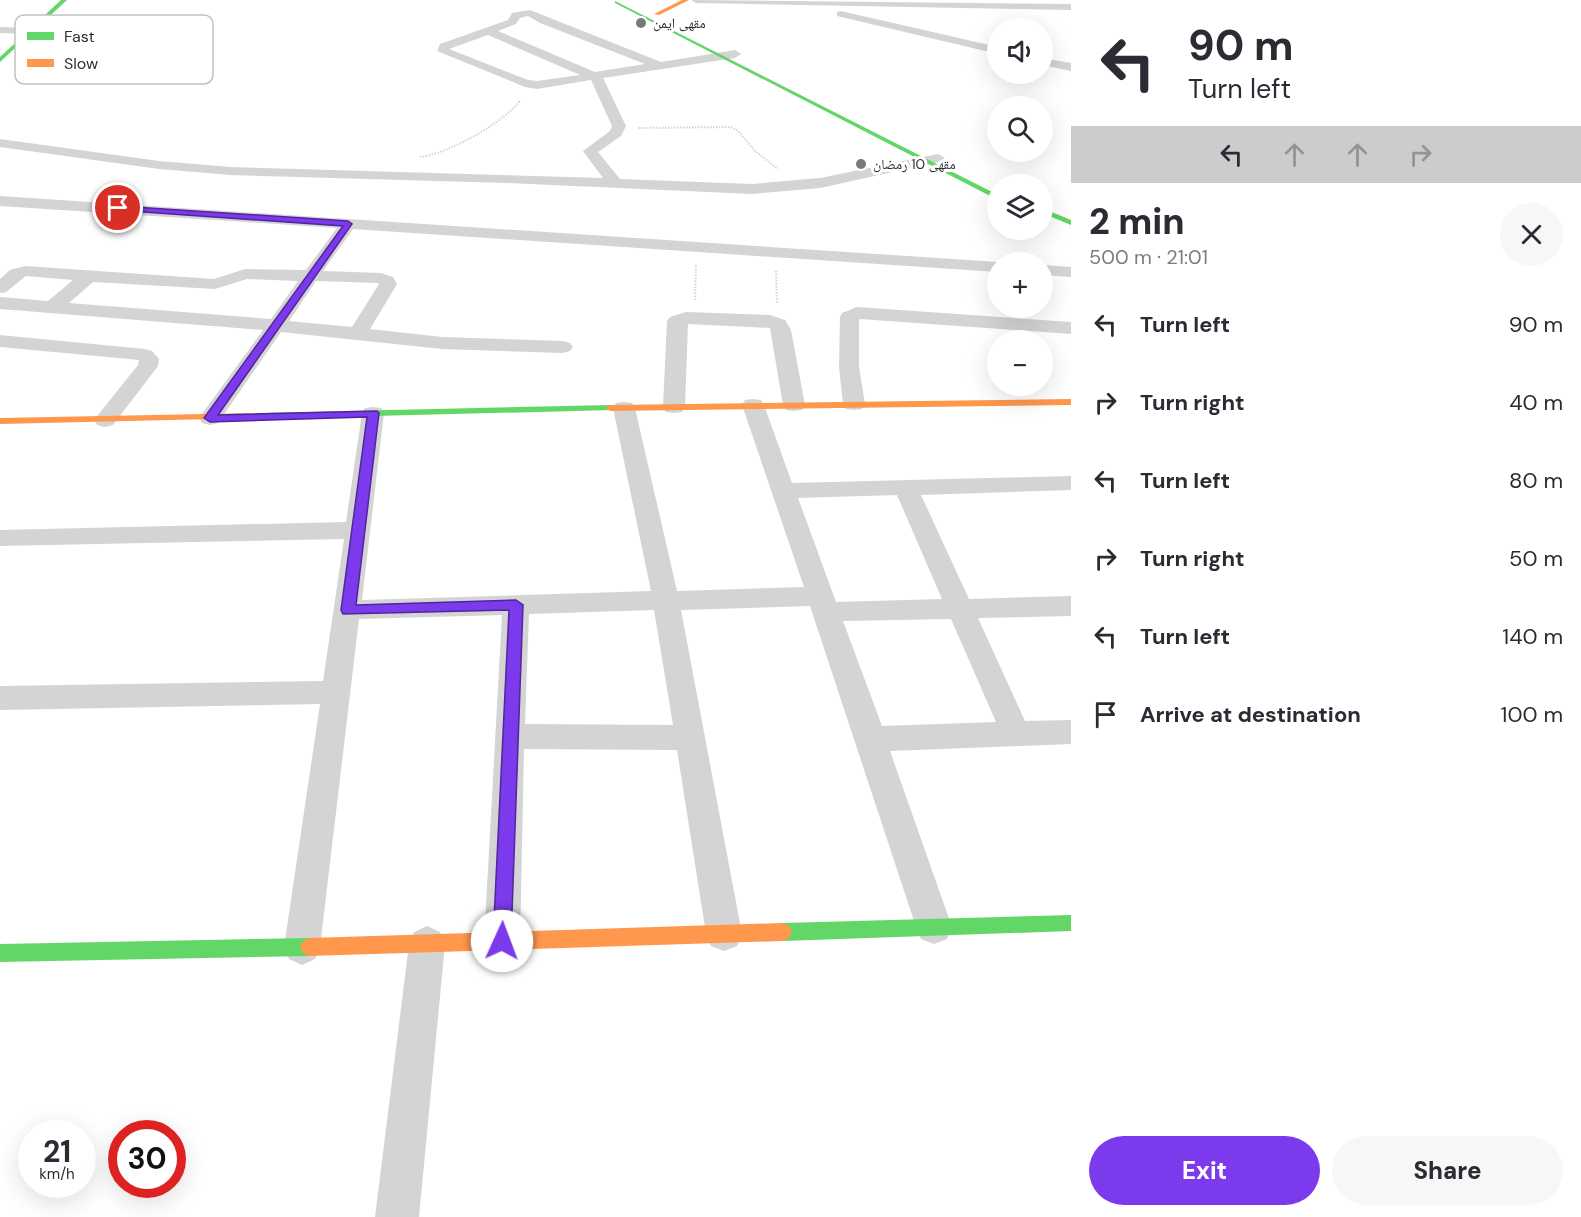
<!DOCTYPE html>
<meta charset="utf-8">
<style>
:root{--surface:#fff;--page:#f7f7f7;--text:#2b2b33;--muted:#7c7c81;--accent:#7c3aed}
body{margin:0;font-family:"DM Sans","Noto Naskh Arabic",sans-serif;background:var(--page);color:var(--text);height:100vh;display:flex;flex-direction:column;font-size:22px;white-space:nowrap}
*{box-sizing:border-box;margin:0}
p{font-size:20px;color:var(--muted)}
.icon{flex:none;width:33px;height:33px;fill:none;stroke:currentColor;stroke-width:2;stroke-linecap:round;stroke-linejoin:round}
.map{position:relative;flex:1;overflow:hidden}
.panel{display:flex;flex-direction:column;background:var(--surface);width:510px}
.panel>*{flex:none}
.top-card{background:#fff;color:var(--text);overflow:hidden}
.fabs{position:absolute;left:987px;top:18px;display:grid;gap:12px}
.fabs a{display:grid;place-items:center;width:66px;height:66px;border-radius:50%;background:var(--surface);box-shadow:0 6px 24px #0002;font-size:30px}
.speed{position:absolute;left:18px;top:1120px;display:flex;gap:12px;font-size:30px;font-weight:700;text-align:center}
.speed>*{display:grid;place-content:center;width:78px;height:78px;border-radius:50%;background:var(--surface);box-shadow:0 6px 24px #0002;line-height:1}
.speed small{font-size:15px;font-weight:400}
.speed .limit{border:9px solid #d22;background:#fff;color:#111}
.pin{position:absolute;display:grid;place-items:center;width:51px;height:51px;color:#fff;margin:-26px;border:3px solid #fff;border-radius:50%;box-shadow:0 2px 6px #0007}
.me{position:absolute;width:66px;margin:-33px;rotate:2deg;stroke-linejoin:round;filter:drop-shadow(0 0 4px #0008)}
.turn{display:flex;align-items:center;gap:21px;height:126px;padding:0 18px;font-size:27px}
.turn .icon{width:78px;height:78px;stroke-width:2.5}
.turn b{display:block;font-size:42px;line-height:51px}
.lanes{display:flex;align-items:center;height:57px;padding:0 18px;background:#0003;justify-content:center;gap:30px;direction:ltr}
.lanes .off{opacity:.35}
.round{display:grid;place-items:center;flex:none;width:63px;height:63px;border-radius:32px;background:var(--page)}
.summary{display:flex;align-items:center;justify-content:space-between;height:102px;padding:0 18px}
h1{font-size:36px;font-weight:800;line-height:45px}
.button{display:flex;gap:12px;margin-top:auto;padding:12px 18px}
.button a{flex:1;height:69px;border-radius:36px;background:var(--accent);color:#fff;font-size:24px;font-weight:800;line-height:69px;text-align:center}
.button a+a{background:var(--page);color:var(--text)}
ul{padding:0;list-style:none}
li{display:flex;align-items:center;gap:18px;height:78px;padding:0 18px}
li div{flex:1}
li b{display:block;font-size:22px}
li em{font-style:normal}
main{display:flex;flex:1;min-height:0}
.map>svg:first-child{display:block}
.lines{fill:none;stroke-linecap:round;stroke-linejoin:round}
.path-far1{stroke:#d4d4d4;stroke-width:1.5;stroke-dasharray:1.5 1.5;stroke-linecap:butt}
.path{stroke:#d4d4d4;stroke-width:2;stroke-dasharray:1.5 1.5;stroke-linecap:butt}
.street{fill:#d4d4d4;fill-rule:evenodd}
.fast{fill:#63d668;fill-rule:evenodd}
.slow{fill:#ff974d;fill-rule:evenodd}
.route{fill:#7c3aed;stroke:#51269a;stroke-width:1.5}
.poi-dot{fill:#787878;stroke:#fff;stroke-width:2}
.labels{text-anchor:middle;stroke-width:6;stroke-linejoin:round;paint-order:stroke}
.far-poi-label{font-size:14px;fill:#303030;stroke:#fff;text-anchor:start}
.key{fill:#fff;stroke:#c1c1c1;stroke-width:1.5}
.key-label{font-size:16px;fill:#303030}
</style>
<main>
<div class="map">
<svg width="1071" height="1217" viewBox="0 0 1071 1217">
<rect width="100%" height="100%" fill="#fff"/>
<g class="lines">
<path class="path-far1" d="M519 102 521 100"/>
<path class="path" d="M638 128 731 127 738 131 755 151 778 169
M420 157C450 153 501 124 520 101
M776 271 777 303
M695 300 696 265"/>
<path class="street" d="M691 0 1071 4V10L696 3Z
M530 10 661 62 735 50 741 54 735 58 603 78 626 126 621 136 598 152 620 179 752 184 820 178 938 154 945 158 938 162 820 188 752 194 506 183 231 175 159 169 0 147V139L159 161 231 167 603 178 583 151 610 131 612 126 591 80 537 89 525 87 437 51 440 44 508 20 512 13ZM528 16 540 23 645 64 595 72 498 31 516 24 520 18ZM488 35 580 75 537 81 528 80 449 49Z
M841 11 998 47V54L837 16V12Z
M0 27 31 28 37 31 31 34 0 33Z
M1042 58 1071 63V71L1042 65Z
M0 196 998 262H1001H998V272L353 229 323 271 381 273 393 277 397 284 370 329 442 337 563 341 570 343 573 347 570 351 563 353 442 349 281 332 218 423 210 425 202 423 199 418 263 330 0 309V297L48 301 73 280 26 276 6 292 0 293V279L10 270 25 266 214 279 245 269 306 270 337 228 0 206ZM247 279 298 281 271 319 69 303 93 282 215 289ZM316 281 378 283 379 284 352 327 289 321Z
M1042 265 1071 267V277L1042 275Z
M857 307 1071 322V334L860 319 859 320V367L865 404 862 409 854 410 846 409 843 404 839 367 840 317 842 313Z
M686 312 770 315 785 320 791 330 805 405 802 410 794 411 786 410 783 405 770 328 688 324 685 407 682 412 674 413 666 412 663 407 667 321 670 317Z
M0 335 145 349 152 351 159 359 158 366 113 425 105 427 97 425 94 420 138 365 139 360 0 347Z
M753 399 761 400 764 405 792 483 1071 476V490L921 495 969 599 1071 596V616L978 618 1025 721 1071 720V744L890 751 952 927 947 939 934 944 921 939 916 927 810 606 681 610 742 934 737 946 724 951 711 946 706 934 677 750 524 749 520 941 515 953 502 958 489 953 484 941 502 615 359 619 320 947 315 959 302 965 289 959 284 947 320 704 0 710V686L323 681 344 539 0 546V530L346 522 362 413 365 408 373 407 381 408 384 413 362 600 651 591 613 408 616 403 624 402 632 403 635 408 677 591 804 587 742 405 745 400ZM897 495 942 599 836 602 798 498ZM654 610 673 725 525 724 529 614ZM951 619 996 722 882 726 843 621Z
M427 926 440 932 445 944 419 1217H375L409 944 414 932Z"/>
<path class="fast" d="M61 0H67L0 62V57Z
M615 1 998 195V200L615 3Z
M1042 208 1071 220V225L1042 213Z
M610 405 614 406V410L257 419 252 416 257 413Z
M1071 915V931L783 941 777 938 774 932 777 926 783 923Z
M309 938 315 941 318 947 315 953 309 956 0 962V944Z"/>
<path class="slow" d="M682 0H689L659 15 654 14Z
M1071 399V405L610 411 605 408 610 405Z
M257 413 261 414V418L0 424V418Z
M783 923 789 926 792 932 789 938 783 941 309 956 303 953 300 947 303 941 309 938Z"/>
</g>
<path class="route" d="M118 206 348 221 352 224 218 415 377 411 379 413 356 605 516 600 523 605 511 941 509 947 502 950 496 947 493 941 509 610 343 614 341 610 367 417 210 422 204 418 343 226 115 210 114 208Z"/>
<g class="poi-dot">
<circle cx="641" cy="23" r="6"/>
<circle cx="861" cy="164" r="6"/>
</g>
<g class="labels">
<g class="far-poi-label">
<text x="653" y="28">مقهى ايمن</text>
<text x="873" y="169">مقهى 10 رمضان</text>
</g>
</g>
<rect x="15" y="15" width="198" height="69" rx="9" class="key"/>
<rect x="27" y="32" width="27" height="8" fill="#63d668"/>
<rect x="27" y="59" width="27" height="8" fill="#ff974d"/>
<g class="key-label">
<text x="64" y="42">Fast</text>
<text x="64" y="69">Slow</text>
</g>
</svg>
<div class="fabs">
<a><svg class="icon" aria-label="sound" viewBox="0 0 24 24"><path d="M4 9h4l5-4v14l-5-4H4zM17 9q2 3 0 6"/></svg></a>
<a><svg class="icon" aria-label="search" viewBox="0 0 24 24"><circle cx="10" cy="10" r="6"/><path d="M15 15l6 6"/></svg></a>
<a><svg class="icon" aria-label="layers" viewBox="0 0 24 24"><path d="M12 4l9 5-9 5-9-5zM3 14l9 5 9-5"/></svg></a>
<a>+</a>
<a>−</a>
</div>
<div class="speed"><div>21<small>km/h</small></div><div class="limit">30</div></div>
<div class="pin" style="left:118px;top:208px;background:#d93025"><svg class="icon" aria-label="arrive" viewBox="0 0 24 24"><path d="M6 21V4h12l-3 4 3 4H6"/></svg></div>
<svg class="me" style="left:502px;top:941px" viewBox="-20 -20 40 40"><circle r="19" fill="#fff"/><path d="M0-13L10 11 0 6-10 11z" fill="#7c3aed"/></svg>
</div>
<section class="panel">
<div class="top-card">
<div class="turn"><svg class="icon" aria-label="left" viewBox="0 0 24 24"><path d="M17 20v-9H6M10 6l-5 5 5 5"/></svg><div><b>90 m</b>Turn left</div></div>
<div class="lanes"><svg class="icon" aria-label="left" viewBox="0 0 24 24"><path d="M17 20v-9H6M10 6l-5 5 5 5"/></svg><svg class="icon off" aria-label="ahead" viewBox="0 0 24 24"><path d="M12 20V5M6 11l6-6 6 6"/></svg><svg class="icon off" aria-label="ahead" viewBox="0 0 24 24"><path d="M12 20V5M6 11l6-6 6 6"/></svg><svg class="icon off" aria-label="right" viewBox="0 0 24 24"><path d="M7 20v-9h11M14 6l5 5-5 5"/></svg></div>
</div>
<div class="summary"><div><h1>2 min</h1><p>500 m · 21:01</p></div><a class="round"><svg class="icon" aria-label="close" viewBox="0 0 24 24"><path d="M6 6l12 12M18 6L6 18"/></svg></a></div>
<ul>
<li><svg class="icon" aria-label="left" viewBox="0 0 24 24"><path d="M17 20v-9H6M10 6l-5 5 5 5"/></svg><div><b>Turn left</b></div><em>90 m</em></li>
<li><svg class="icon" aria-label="right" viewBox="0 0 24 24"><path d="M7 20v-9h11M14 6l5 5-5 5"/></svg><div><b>Turn right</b></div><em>40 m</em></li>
<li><svg class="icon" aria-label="left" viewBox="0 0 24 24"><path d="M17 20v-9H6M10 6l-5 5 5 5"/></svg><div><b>Turn left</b></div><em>80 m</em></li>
<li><svg class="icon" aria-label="right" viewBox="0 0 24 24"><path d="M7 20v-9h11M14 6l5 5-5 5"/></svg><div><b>Turn right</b></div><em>50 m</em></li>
<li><svg class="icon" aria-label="left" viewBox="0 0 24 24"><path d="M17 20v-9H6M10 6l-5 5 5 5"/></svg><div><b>Turn left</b></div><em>140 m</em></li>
<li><svg class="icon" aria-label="arrive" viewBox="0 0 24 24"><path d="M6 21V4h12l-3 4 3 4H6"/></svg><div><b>Arrive at destination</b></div><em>100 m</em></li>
</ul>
<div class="button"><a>Exit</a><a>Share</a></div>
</section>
</main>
